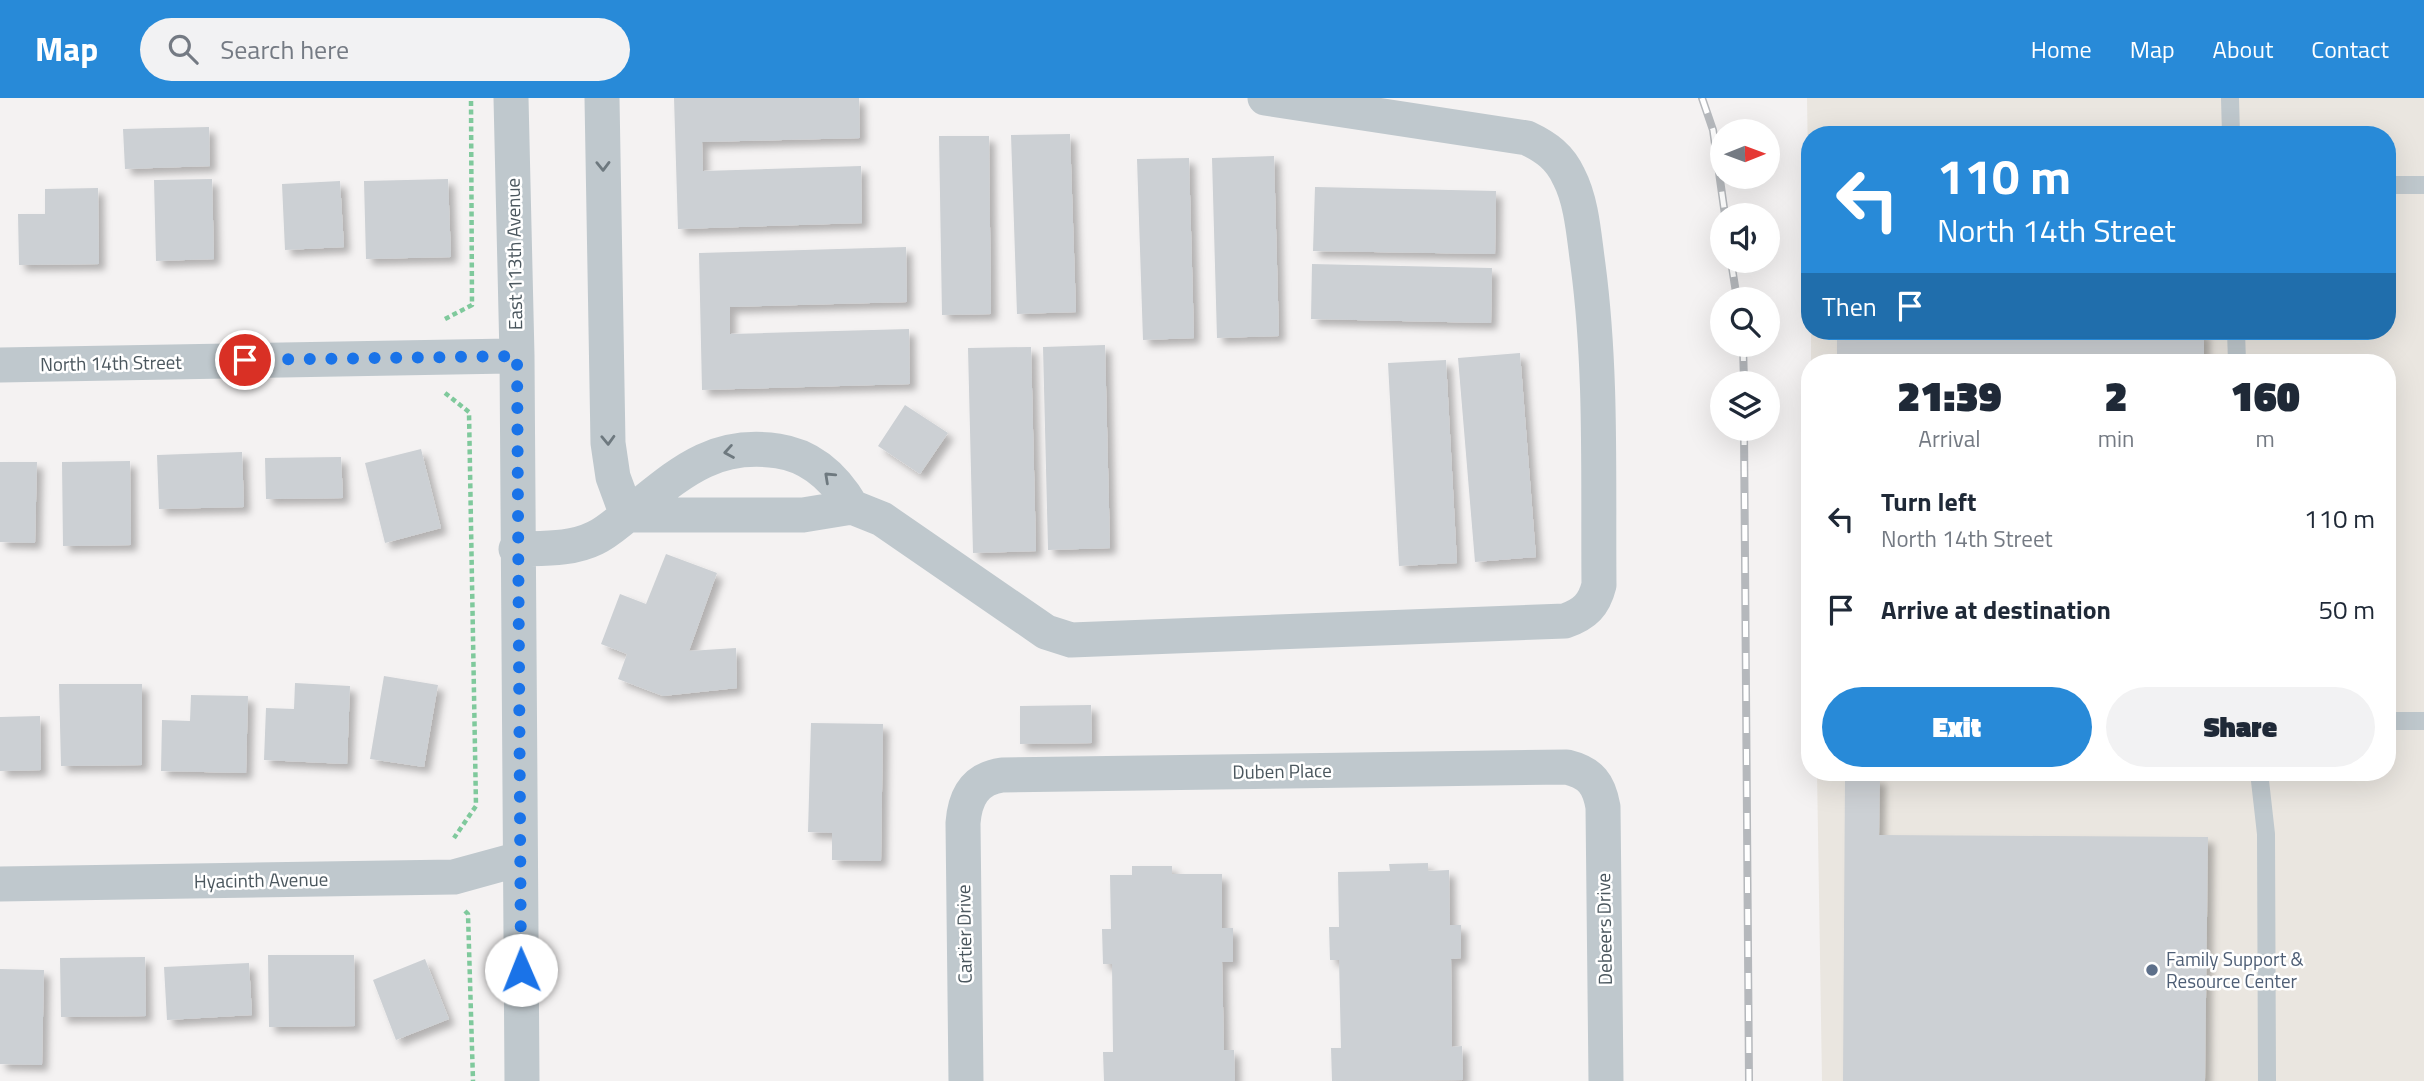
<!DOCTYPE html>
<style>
:root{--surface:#fff;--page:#f2f2f3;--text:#1f2937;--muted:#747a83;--accent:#288ad8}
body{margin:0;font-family:"Titillium Web",sans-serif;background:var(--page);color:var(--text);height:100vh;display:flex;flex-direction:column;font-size:26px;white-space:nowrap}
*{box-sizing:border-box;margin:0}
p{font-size:23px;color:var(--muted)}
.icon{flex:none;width:38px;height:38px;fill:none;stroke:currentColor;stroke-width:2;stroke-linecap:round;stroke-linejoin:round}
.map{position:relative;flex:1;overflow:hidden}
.details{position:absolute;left:1801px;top:256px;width:595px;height:427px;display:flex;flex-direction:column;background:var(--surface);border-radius:28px;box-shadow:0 7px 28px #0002}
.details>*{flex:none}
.top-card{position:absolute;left:1801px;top:28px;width:595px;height:214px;border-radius:28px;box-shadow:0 7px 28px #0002;background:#288ad8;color:#fff;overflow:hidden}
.needle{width:46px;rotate:89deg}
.fabs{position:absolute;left:1710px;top:21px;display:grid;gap:14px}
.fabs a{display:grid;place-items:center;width:70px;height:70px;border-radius:50%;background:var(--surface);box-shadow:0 7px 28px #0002;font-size:35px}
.pin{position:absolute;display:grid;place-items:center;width:60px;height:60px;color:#fff;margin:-30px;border:4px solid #fff;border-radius:50%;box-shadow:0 2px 7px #0007}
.me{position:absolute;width:77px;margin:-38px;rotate:359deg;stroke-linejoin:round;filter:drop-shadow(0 0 5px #0008)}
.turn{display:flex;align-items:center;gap:24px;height:147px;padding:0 21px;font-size:32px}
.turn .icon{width:91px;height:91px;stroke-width:2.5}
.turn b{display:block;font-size:49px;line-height:60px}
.then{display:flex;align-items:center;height:66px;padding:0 21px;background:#0003;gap:14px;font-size:26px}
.eta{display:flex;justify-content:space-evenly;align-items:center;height:119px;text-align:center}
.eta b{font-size:42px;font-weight:800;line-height:49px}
.button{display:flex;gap:14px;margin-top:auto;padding:14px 21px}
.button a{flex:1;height:80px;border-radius:42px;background:var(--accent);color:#fff;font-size:28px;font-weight:800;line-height:80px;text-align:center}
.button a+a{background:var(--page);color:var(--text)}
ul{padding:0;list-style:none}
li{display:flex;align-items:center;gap:21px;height:91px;padding:0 21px}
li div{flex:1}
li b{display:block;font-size:26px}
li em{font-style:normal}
header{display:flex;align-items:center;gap:42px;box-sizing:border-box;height:98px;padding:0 35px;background:var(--accent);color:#fff}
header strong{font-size:33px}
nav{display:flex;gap:38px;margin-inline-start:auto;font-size:24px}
.search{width:490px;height:63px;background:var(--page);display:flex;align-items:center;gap:18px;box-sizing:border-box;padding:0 24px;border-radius:38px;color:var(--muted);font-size:26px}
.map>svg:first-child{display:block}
.commercial{fill:#eae6e0}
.building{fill:#ccd0d4;filter:url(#shadow)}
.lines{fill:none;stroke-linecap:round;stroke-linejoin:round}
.path{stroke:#7fc99c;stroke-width:4.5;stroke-dasharray:5 3.5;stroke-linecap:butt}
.lane{stroke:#bfc8cd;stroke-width:18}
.street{stroke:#bfc8cd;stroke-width:35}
.rail-casing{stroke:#b5b8bc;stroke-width:8}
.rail{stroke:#fff;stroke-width:5;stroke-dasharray:16;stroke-linecap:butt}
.oneway{stroke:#6e797f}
.route{stroke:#1a73e8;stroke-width:12;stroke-dasharray:0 21.6}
.service-dot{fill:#5c6f8a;stroke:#fff;stroke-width:2.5}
.labels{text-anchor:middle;stroke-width:5;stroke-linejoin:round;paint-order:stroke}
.street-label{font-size:19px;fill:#4b575e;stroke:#fff}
.service-label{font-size:19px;fill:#4e5e75;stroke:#fff;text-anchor:start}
</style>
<header>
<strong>Map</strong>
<div class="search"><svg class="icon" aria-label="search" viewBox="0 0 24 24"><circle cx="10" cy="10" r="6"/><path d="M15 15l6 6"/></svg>Search here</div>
<nav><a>Home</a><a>Map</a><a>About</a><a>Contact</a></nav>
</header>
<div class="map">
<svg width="2424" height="983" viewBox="0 0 2424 983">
<defs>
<filter id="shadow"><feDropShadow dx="6" dy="6" stdDeviation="3.5" flood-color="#0004"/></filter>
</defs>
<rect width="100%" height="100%" fill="#f4f2f2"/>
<path class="commercial" d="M1807 0H2424V983H1822L1817 674H2387V264H1811V233H2387V37H1810L1809 132Z"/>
<path class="building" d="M674 0H859L860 40 702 44 703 73 861 68 862 125 678 131Z
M209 29 210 68 125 71 123 31Z
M1070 36 1076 214 1017 216 1011 37Z
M939 38H989L991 216 942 217Z
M1274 58 1279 238 1217 240 1212 60Z
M1189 60 1194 240 1143 242 1137 61Z
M212 81 214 161 156 163 154 82Z
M448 81 451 159 366 161 364 83Z
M340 83 344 149 285 152 282 86Z
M1315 89 1496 93 1495 156 1313 153Z
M98 90 99 166 19 167 18 116H45V91Z
M906 149 907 204 730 209V236L909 231 910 286 702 292 699 155Z
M1312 166 1492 170 1491 225 1311 221Z
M1837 233H2204V264H1837Z
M1105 247 1110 450 1048 452 1043 249Z
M1031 249 1036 453 973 455 968 250Z
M1520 255 1536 459 1475 464 1458 260Z
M1446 262 1457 465 1399 468 1388 265Z
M905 307 948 335 920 376 878 348Z
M421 351 441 430 385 445 365 365Z
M242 354 244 409 159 411 157 357Z
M341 359 343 400 266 401 265 360Z
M130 363 131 447 63 448 62 364Z
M0 364H37L35 445 0 444Z
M666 456 717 475 689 553 736 550 737 590 663 598 618 581 627 556 601 546 620 496 646 506Z
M384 578 438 587 424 669 370 661Z
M295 585 350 588 347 666 264 662 266 610 294 611Z
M59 586H142V667L61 668Z
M191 597 248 598 246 675 161 673 162 622 190 623Z
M1091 607 1092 645 1020 646V608Z
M40 618 41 672 0 673V619Z
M811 625 883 626 881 763 832 762V735L808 734Z
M1845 678 1880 680 1879 737 2208 739 2205 983H1843Z
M1428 765V773L1449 772 1450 827H1461V860L1451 861 1452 949 1462 948 1463 982 1332 983 1331 950H1341L1339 862H1330L1329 829H1339L1338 774 1390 773 1389 766Z
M1132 768H1172V776H1222V830H1233V864H1222L1224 952H1234L1235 983H1104L1103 954H1113L1112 866H1103L1102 831H1111L1110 777H1132Z
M268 857H354L355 928 269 929Z
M145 859 146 918 61 919 60 860Z
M425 861 449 921 396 942 373 882Z
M249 865 252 917 167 922 164 869Z
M0 871 44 872 42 967 0 966Z"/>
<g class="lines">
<path class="path" d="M445 221 472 207 471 0
M445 295 469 314 476 708 454 740
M465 813 468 816 473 983"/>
<path class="lane" d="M2230 0 2231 37
M2387 87H2424
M2236 233 2237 264
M2387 623H2424
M2259 674 2266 736 2267 983"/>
<path class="street" d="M511 0 517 258 522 983
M602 0 608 345 613 379 627 417
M0 267 517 258
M627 417H803L852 409 882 421 1046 534 1071 542 1565 523C1585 516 1594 507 1599 487 1598 380 1602 273 1588 167 1584 139 1582 104 1569 79 1560 59 1546 49 1527 40L1265 0
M516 451C543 450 571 452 595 440 608 434 619 423 630 415 678 377 712 343 778 353 812 358 835 380 852 409
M0 786 454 779 520 761
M966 983 963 725C965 699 975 681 1002 677L1567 669C1591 675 1599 686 1603 709L1606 983"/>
<g class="rail-casing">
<path id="rail" d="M1702 0 1713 32 1725 117
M1731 163 1737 201
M1743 247 1744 285
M1744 331 1749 983"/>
</g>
<use href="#rail" class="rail"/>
</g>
<defs><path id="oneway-chevron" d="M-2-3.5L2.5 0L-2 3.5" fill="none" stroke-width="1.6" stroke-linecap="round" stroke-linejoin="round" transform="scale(1.75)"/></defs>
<g class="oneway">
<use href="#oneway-chevron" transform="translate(603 68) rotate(89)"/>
<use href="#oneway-chevron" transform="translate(608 342) rotate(88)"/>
<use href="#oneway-chevron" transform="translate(729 354) rotate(170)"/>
<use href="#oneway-chevron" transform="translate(829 379) rotate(-137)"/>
</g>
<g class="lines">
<path class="route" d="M245 262 517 258 521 872"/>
</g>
<circle class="service-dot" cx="2152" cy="872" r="7"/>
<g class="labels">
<g class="street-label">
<text transform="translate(514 156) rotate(-91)" y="7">East 113th Avenue</text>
<text transform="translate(111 265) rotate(-1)" y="7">North 14th Street</text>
<text transform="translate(1282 673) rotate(-1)" y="7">Duben Place</text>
<text transform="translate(261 782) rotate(-1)" y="7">Hyacinth Avenue</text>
<text transform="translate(1604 831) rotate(-91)" y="7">Debeers Drive</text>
<text transform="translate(964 836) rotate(-91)" y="7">Cartier Drive</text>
</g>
<g class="service-label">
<text x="2166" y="868">Family Support &amp;<tspan x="2166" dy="22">Resource Center</tspan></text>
</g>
</g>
</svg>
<div class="fabs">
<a><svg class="needle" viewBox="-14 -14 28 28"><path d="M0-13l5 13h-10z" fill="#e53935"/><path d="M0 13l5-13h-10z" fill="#747a83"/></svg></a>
<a><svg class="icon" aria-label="sound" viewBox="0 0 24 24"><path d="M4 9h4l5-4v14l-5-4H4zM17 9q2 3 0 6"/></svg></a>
<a><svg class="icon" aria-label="search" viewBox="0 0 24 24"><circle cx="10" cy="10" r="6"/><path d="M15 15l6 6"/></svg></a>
<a><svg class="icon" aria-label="layers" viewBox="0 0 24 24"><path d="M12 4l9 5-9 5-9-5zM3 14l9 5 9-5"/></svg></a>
</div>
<div class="pin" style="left:245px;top:262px;background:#d93025"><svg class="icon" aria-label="arrive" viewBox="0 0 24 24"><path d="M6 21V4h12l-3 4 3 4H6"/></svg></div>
<svg class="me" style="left:521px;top:872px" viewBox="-20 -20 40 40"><circle r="19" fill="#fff"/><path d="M0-13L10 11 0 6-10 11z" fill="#1a73e8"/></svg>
<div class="top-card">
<div class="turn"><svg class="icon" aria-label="left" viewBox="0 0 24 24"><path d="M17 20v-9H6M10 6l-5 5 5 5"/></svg><div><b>110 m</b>North 14th Street</div></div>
<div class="then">Then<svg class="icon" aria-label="arrive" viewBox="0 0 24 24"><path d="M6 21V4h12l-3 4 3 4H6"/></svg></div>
</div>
<section class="details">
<div class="eta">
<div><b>21:39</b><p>Arrival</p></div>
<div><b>2</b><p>min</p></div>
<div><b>160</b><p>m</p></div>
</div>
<ul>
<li><svg class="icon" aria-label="left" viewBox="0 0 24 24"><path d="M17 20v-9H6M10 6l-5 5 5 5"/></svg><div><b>Turn left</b><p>North 14th Street</p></div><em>110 m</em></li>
<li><svg class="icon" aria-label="arrive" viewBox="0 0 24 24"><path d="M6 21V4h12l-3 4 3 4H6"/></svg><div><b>Arrive at destination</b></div><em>50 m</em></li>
</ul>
<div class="button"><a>Exit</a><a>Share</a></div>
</section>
</div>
